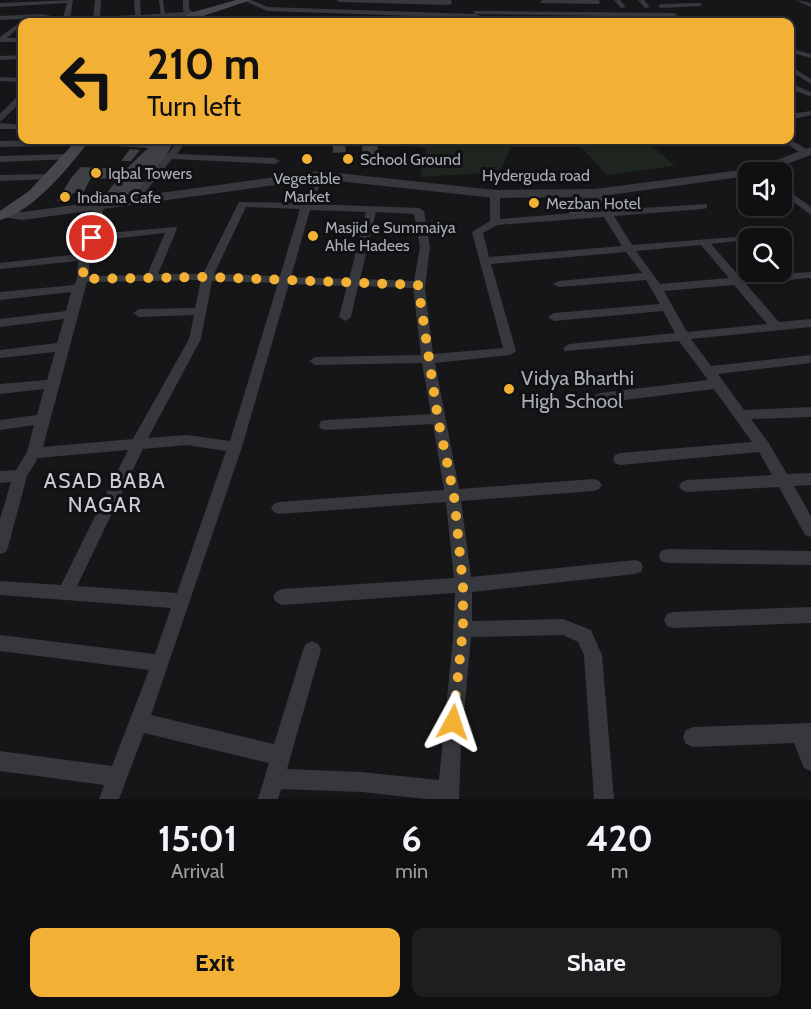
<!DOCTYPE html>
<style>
:root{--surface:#101012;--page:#1e1e20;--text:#f1f3f6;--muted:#9c9d9f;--line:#303032;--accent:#f2b134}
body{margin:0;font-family:Cabin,sans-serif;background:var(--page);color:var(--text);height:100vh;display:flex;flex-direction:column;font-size:22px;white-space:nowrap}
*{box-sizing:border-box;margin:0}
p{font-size:20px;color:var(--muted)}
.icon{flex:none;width:33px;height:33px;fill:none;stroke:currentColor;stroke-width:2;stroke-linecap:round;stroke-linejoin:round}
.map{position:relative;height:799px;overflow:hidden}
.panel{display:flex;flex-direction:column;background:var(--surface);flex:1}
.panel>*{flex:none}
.banner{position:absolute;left:18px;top:18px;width:776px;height:126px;border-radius:12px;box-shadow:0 3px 9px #0003,0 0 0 2px var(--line);background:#f2b134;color:#111;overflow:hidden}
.buttons{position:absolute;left:738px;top:162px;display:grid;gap:12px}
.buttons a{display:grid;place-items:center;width:54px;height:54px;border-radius:12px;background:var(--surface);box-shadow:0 3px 9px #0003,0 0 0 2px var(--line);font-size:30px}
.pin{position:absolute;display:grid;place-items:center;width:51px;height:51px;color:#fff;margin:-26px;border:3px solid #fff;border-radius:50%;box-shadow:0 2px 6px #0007}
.me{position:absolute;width:66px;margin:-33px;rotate:5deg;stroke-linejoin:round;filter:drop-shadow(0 0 4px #0008)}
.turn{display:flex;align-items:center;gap:21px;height:126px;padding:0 30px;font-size:27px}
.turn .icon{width:78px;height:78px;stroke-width:2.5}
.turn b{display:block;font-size:42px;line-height:51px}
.eta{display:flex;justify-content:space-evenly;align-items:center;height:102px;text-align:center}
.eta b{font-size:36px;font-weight:700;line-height:42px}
.primary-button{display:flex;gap:12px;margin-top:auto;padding:12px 30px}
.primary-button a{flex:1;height:69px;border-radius:12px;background:var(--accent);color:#111;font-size:24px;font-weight:700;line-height:69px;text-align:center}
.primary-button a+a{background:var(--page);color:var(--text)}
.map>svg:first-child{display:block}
.green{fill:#1e261f}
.building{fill:#404145}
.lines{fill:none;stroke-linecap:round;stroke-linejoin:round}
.service{stroke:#37383d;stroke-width:4}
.minor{fill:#37383d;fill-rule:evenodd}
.tertiary{fill:#37383d;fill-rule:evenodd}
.secondary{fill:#45474d;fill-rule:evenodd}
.route{stroke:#f2b134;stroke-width:10;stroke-dasharray:0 18}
.poi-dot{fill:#f2b134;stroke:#111113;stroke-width:2}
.labels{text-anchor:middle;stroke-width:6;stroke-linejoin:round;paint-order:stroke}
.far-poi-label{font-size:16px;fill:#a8adb8;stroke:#111113;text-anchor:start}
.far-street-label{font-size:16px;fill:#a8adb8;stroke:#111113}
.poi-label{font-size:20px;fill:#a8adb8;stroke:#111113;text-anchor:start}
.neighbourhood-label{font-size:21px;letter-spacing:1.5px;fill:#c9ccd4;stroke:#111113}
</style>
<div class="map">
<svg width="811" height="799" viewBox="0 0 811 799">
<rect width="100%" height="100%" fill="#161618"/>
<path class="green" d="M380 140H646L675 166 607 175 581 147H511L500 172 420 177 426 149 406 143H381Z"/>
<path class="building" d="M107 140H175L163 161 152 171 126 169 148 148 102 145Z
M333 140H377L379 164 363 165 362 143H345L346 152 333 153Z
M130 149 140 150 131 161H121Z
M81 167 119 169 111 179 91 178 83 193H73L69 201H57L71 178Z
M116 181 145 182 137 194 103 198Z
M593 197 602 213 571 216 562 199Z"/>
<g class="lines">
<path class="service" d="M161 0 163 16"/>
<path class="minor" d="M73 0 70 19H72L93 18 95 0H101L100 17 135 15 134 0H140L141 15 185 12 183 10V0H189V9L196 15 193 17 80 22 41 18 0 20V16L41 14 63 18 67 3 0 7V3Z
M243 0H251L268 7 475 14 473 11 674 13 677 15 674 17 476 14 481 16 478 18 267 11Z
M336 0H451L452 3 449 5 339 2Z
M542 0H598L601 2 598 4 540 3Z
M614 0H620L626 7 621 8Z
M638 0H644L650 7 645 8Z
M796 0 811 3V7L797 1Z
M700 3 702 6 661 8 658 6 661 4Z
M702 15 711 21 712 22H705L700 18Z
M20 22H25L7 38H22V42H0V37Z
M789 48 811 54V58L789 52Z
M22 55V59L0 60V56Z
M789 65 811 79V84L789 70Z
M0 77 22 78V82L0 81Z
M789 83 811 92V97L789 88Z
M19 95H22V101L0 122V114Z
M811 111V115L789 120V114Z
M0 123 22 125V129H0Z
M789 139 810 151V155H804L781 140Z
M81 140 84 141V145L0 147V141Z
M179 140H187L177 154 275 158 280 161 275 164 172 159 138 201H132V197Z
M69 154 74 157 72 159 0 162V156Z
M319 172 324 175 312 204 419 208 424 211 430 247 425 288 433 354 503 348 472 232 490 221V194L495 191 500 194V219L601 211 590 193 595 190 598 191 610 210 707 204V208L703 209 614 216 632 245 761 235V238L711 244 740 277 811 272V278H808L746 284 779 322 811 319V327L691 339 711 366 811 355V363L718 374 744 410 811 407V417L751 419 768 442 787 474 811 473V485L794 486 811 516V537L805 535 779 487 687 492 682 490 679 486 682 482 687 480 772 475 759 452 620 465 615 463 613 459 615 455 620 453 752 442 714 389 600 403 595 401 593 398 595 395 600 393 708 380 679 341 565 351 563 348 569 344 675 333 663 311 554 321 548 317 554 313 660 304 646 280 559 287 553 284 559 281 642 273 626 252 491 264 516 351 510 355 435 363 459 489 594 479 599 481 602 485 599 489 594 491 461 501 471 577 635 560 641 562 643 567 641 572 635 574 472 592V621L563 619 591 630 602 655 614 799H594L584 655 578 642 563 635 471 637 461 746 459 799H427L361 792 281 789 278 799H258L269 763 144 733 119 799H99L104 785 0 771V751L112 766 149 670 0 651V635L155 654 171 608 0 595V581L61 585 128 450 38 458 27 476 8 547 6 552 0 554V519L11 482 0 483V471L16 470 27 452 34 425 0 430V420L37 415 44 389 0 394V384L47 380 55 352 0 358V350L57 343 64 319 0 327V319L66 311 71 292 0 300V292L74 285 77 279 78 261 0 269V263L79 254 95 204 100 201 105 204 96 234 176 227 177 229 158 274H203L239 202 303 203 314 175ZM246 207 300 209 280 276 214 274ZM310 210 366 212 349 279 291 277ZM376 212 414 214 420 247 414 281 360 279ZM604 217 622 246 489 257 483 233 497 225ZM165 233 147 275 89 276V257L94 241ZM701 245 729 278 660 284 636 251ZM201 280 195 308 139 309 133 313 139 317 194 315 189 339 133 439 43 447 87 282ZM212 281 278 283 230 441 187 435 148 438 201 339ZM289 284 347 286 339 317 345 321 351 317 358 286 413 288 421 355 315 357 309 361 315 365 422 363 431 414 326 420 321 421 319 425 321 429 326 430 433 424 444 490 279 502 274 504 271 508 274 512 279 514 446 502 454 578 282 589 276 592 273 597 276 602 282 605 455 593 453 638 439 780 361 772 287 769 321 650 318 644 312 641 306 644 303 650 274 744 151 715 242 447ZM734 285 767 324 687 332 664 291ZM187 445 226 451 177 593 77 586 143 449Z
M48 174 51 175V179L0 181V175Z
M782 186 811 207V215L782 193Z
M667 549 811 551V565L667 563 661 561 659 556 661 551Z
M811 607V623L673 628 667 626 664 620 667 614 673 612Z
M811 723V771L804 768 794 743 693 747 686 744 683 737 686 730 693 727Z"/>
<path class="tertiary" d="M811 147V155L765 172H748V176L595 197 495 198 319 179 23 220 2 217 0 214 7 210 23 212 319 171 495 190 595 189 756 168Z"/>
<path class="secondary" d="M236 0H251L185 22H174L190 13Z
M77 140H90C70 166 33 212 0 220V211L29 191Z"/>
</g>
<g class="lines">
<path class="route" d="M92 238 84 257 83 279 207 277 418 285 438 419 454 496 463 585V629L453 722"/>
</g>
<g class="poi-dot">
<circle cx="307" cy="159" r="6"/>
<circle cx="348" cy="159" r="6"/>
<circle cx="96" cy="173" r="6"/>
<circle cx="65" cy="197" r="6"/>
<circle cx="534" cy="203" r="6"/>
<circle cx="313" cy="236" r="6"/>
<circle cx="509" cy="389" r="6"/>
</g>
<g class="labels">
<g class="far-poi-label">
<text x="360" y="165">School Ground</text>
<text x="108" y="179">Iqbal Towers</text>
<text x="307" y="184" text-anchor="middle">Vegetable<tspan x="307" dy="18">Market</tspan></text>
<text x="77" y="203">Indiana Cafe</text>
<text x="546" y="209">Mezban Hotel</text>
<text x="325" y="233">Masjid e Summaiya<tspan x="325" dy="18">Ahle Hadees</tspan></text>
</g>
<g class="far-street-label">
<text x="536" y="181">Hyderguda road</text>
</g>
<g class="poi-label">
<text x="521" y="385">Vidya Bharthi<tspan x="521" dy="23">High School</tspan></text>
</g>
<g class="neighbourhood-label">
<text x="105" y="488">ASAD BABA<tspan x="105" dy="24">NAGAR</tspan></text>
</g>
</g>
</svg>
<div class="buttons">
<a><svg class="icon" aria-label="sound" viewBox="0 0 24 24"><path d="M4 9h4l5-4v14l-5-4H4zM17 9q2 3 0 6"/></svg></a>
<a><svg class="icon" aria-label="search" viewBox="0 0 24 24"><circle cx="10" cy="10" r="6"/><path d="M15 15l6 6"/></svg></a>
</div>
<div class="pin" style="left:92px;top:238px;background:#d93025"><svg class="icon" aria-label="arrive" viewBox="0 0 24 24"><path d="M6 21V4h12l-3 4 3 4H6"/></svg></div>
<svg class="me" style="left:453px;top:722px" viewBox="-20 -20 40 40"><path d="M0-17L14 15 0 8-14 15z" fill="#f2b134" stroke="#fff" stroke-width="4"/></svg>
<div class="banner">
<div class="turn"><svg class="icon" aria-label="left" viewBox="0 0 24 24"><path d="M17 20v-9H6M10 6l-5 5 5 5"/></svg><div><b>210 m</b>Turn left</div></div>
</div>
</div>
<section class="panel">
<div class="eta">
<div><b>15:01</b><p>Arrival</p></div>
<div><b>6</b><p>min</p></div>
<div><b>420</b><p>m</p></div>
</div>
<div class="primary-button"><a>Exit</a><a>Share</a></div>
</section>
